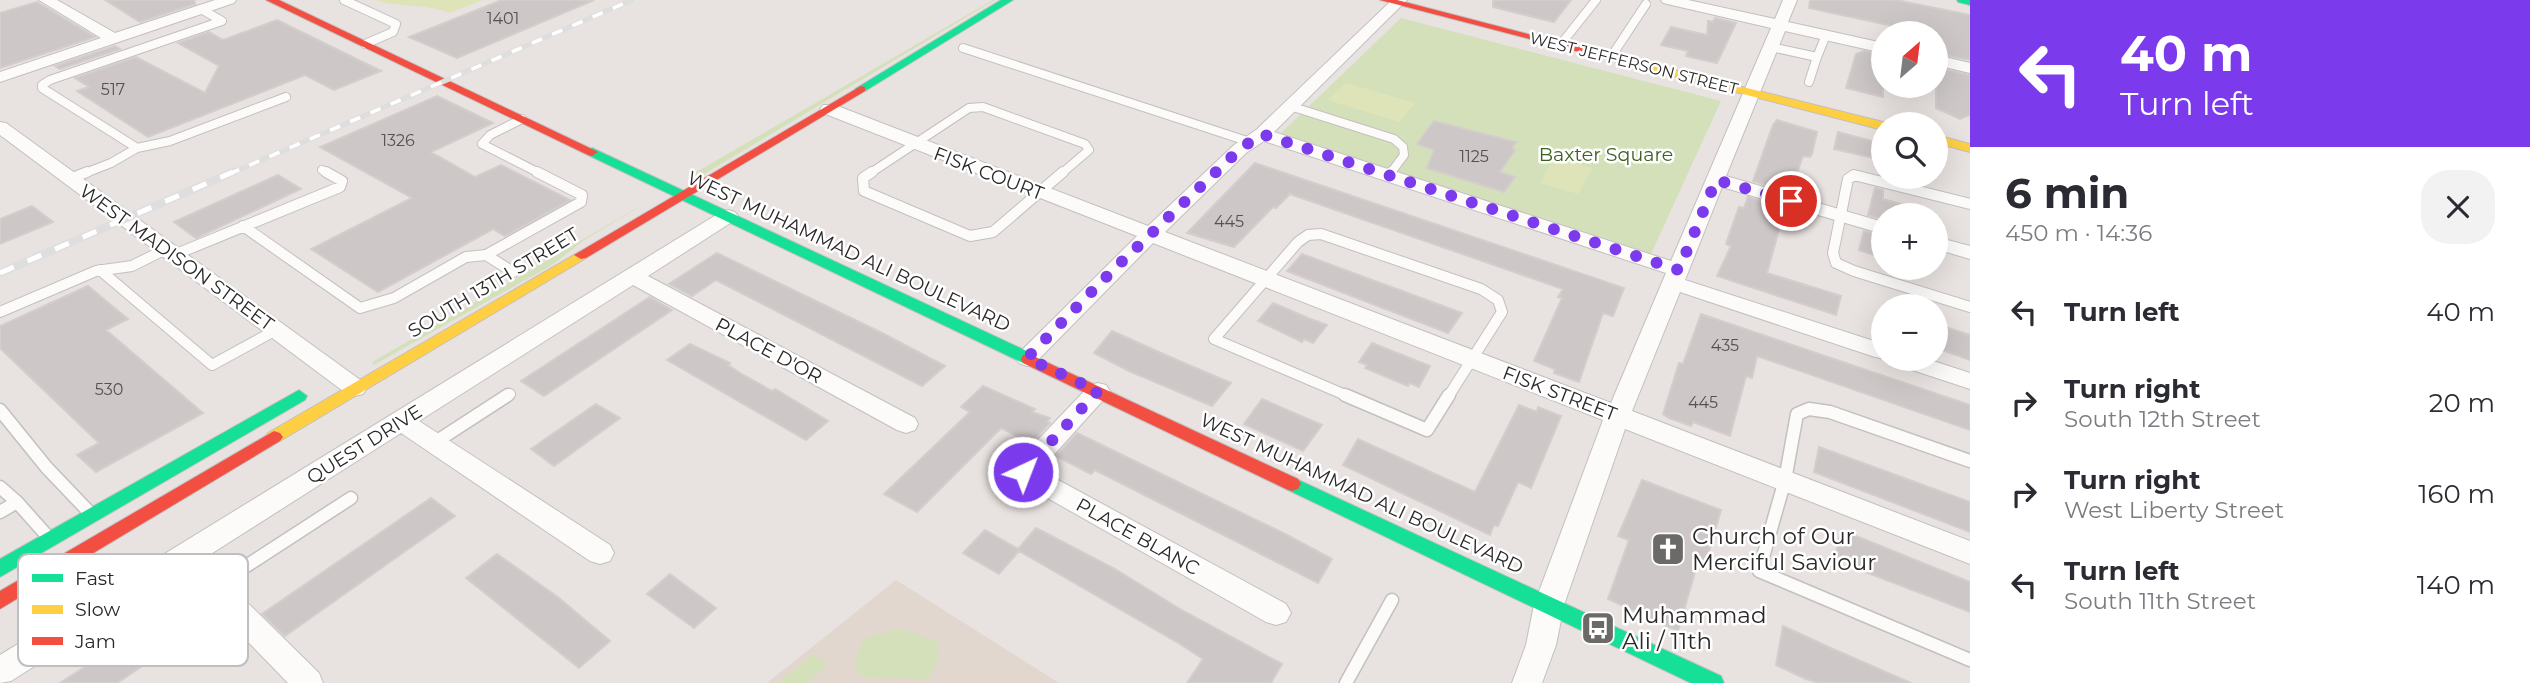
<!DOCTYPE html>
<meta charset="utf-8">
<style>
:root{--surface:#fff;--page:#f2f2f3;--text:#2b2b33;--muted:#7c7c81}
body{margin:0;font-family:Montserrat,sans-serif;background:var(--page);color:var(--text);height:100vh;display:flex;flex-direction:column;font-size:26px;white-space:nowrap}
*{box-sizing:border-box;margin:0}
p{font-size:23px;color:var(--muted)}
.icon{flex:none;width:38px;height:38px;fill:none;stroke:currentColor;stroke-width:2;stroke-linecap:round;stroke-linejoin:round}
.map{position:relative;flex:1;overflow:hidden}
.drawer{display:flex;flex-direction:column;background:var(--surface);width:560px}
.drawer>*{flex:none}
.guide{background:#7c3aed;color:#fff;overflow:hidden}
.needle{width:46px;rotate:28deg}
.fabs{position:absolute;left:1871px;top:21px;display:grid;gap:14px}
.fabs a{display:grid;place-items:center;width:77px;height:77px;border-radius:50%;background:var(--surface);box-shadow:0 7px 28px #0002;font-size:35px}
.pin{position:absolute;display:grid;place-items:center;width:60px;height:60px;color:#fff;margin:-30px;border:4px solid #fff;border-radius:50%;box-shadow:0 2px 7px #0007}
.me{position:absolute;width:77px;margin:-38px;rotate:43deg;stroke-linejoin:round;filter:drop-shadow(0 0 5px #0008)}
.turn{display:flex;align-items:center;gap:24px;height:147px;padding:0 35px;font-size:32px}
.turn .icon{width:91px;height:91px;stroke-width:2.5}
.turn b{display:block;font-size:49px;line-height:60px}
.round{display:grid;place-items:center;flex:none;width:74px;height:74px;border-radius:28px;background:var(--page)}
.head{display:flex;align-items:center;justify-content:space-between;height:119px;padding:0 35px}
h1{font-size:42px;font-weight:700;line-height:52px}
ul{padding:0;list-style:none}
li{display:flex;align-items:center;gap:21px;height:91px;padding:0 35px}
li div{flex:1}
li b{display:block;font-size:26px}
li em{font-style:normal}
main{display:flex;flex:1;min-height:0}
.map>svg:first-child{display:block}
.education{fill:#e2d7ce}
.green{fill:#d4e0ba}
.pitch{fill:#dfe4b8}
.building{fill:#cdc8c7;stroke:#d3cecc;stroke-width:2}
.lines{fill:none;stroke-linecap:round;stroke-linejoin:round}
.lane-far2-casing{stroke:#c2c0c1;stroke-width:10}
.lane-far1-casing{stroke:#c2c0c1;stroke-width:12}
.lane-casing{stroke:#c2c0c1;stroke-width:15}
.street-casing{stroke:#c2c0c1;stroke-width:2}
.fast-casing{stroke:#c2c0c1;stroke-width:2}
.slow-casing{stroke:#c2c0c1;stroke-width:2}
.jam-casing{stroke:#c2c0c1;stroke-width:2}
.lane-far2{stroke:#fcfbfa;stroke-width:8}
.lane-far1{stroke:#fcfbfa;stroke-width:10}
.lane{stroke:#fcfbfa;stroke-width:12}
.street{fill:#fcfbfa;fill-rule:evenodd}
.fast{fill:#16e098;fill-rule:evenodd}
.slow{fill:#ffcf43;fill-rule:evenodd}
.jam{fill:#f24e42;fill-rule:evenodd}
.rail-far1-casing{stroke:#dedede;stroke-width:5}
.rail-casing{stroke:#dedede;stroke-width:8}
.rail-far1{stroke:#fff;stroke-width:3.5;stroke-dasharray:11;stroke-linecap:butt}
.rail{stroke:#fff;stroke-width:5;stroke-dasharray:15;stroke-linecap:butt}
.route{stroke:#7c3aed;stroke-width:12;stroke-dasharray:0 21.6}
.labels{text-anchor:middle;stroke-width:5;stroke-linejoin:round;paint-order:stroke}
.number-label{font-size:16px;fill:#545252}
.far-street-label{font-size:16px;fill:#292929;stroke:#fff}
.park-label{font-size:19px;fill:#3d621e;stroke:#fff}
.street-label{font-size:19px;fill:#292929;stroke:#fff}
.near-poi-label{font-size:23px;fill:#292929;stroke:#fff;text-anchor:start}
.key{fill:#fff;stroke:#bfbfbf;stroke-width:2}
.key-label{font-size:19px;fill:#292929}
</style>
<main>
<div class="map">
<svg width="1970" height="683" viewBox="0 0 1970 683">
<rect width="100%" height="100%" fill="#e8e2e0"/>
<path class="education" d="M896 580 1059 683H767Z"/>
<path class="green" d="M993 0H995L696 179 693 177V174Z
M1401 18 1721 101 1651 254 1281 133Z
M647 202 583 241 552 265 372 366 374 361Z
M893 630H903L936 640C941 654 938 670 926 679L864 677 858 674 855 668 862 639Z
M813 654 827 665 807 683H778Z"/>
<path class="pitch" d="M375 0H483L449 13C426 3 399 8 375 0Z
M1346 83 1415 103 1399 122 1328 100Z
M1555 157 1592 168 1578 194 1540 183Z"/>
<path class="building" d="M105 0H194L195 4 140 22Z
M502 0H594L457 58 409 37Z
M1493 0H1571L1554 22 1493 7Z
M1810 0H1896L1970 15V60L1936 53V33H1925L1809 8Z
M37 2 95 37 0 68V13Z
M1715 18 1736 23 1717 63 1686 56 1688 51 1661 45 1671 27 1707 35 1708 21 1713 22Z
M277 20 381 71 334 90 305 75 148 137 77 91 89 87 75 78 136 57 205 93 219 66 178 43 209 32 223 40Z
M115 46 120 49 60 69 55 66Z
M1864 51 1883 55V97L1846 88 1856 54Z
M1936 68 1970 75V115L1960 119 1936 108Z
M437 96 493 123 431 152 475 177 501 165 570 200 505 236 493 229 378 292 311 249 412 198 320 147Z
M1777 120 1817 132 1812 154 1810 157 1803 156 1790 192 1753 181 1773 125Z
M1434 121 1516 142 1512 148 1515 150 1500 172 1515 177 1504 192 1427 168 1434 150 1417 144Z
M1838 132 1883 144V160L1834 149Z
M1255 163 1624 288 1613 316 1603 313 1579 382 1554 373 1555 369 1534 361 1562 298 1558 297 1563 289 1290 194 1276 208 1273 207 1234 247 1187 233Z
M278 175 301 189 196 238 174 222Z
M1875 188 1883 190V199L1923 210 1922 215H1883V219L1868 215Z
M1748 197 1785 208 1767 273 1841 296 1836 315 1717 276 1731 246 1726 244 1739 207 1744 208Z
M32 206 53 222 0 244V219Z
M1864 231 1883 236V258L1859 250Z
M717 253 882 333 945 366 922 386 716 280 692 296 669 284Z
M1302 254 1364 277 1462 313 1448 333 1287 271Z
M88 286 128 319 106 330 203 413 96 472 77 455 99 443 0 348V326Z
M650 297 672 310 544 396 521 381Z
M1273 303 1308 318 1327 325 1313 343 1304 339 1302 342 1258 321Z
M1701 314 1970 405V430L1757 356 1752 378 1746 376 1730 436 1693 422 1691 426 1669 418 1663 414 1679 363 1683 364Z
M1936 324 1970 335V360L1936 348Z
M1112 331 1170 357 1231 383 1212 406 1129 371 1094 353Z
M1372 343 1430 366 1419 387 1410 383 1408 386 1365 368 1367 365 1359 362Z
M690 344 730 363 728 365 740 373 772 391 775 389 828 421 806 440 667 360Z
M983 386 1035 409 1032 412 1050 418 1047 422 1050 423 1031 443 1001 428 917 512 884 494 970 412 961 407Z
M1262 399 1322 425 1303 451 1244 424Z
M596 404 620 418 554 466 531 449Z
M1519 405 1537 412 1538 407 1561 416 1531 488 1518 482 1498 526 1494 525 1490 535 1343 465 1358 439 1475 492Z
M1077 433 1285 534 1332 559 1318 583 1095 470 1091 474 1056 456Z
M1819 447 1970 502V532L1814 472Z
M1642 480 1721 510 1706 562 1699 558 1678 631 1608 599 1629 540 1618 536Z
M431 498 455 516 285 636 262 614Z
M1036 528 1115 569 1185 612 1282 664 1271 683H1187L1203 659 1180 644 1019 551 999 574 963 553 985 530 1018 549Z
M1841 530 1970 582V612L1847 565V561L1835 556Z
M497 554 559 598 610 641 579 668 466 578Z
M670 574 716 608 694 628 647 594Z
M186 601 207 623 117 683H60Z
M1783 626 1833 649 1911 683H1819L1806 679 1776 665Z"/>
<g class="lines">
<g class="lane-far2-casing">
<path id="lane-far2" d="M344 0 396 24 393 32 365 44
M201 9 222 21 50 80 42 85V88L137 148 170 141 286 97
M1561 44 1596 0
M1771 47 1817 57 1826 35
M963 48 1250 142
M1611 57 1646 4
M1809 82 1817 57
M1290 106 1394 139 1403 147 1404 155 1390 174
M522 119 490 135 482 144 541 174
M322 170 329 174
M83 174 111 163 137 148
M869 174 969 108 983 107 1085 144 1089 150 1061 174"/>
</g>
<g class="lane-far1-casing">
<path id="lane-far1" d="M872 172 863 178 864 191 970 236 993 232 1063 172
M1388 176 1391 172
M70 179 87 172
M1970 204 1854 175 1848 179 1833 253 1836 263 1854 271 1970 307
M243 226 360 308 394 298 466 257 486 255 513 272
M174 255 340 187 342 181 326 172
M486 255 581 202 582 195 537 172
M100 270 212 365 276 330
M0 312 96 271 132 266 166 249
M505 397 510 394
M1350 397 1214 339 1298 242 1308 235 1321 234 1481 289 1498 300 1502 312 1448 397"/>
</g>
<g class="lane-casing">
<path id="lane" d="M1345 395 1427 430 1449 395
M0 410 47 468 90 513
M434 443 508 395
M1970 461 1830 412 1809 409 1797 414 1785 480 1759 571 1970 660
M0 487 17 502
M0 512 17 502 49 538
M214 587 351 498
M1346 683 1392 600"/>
</g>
<g class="street-casing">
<path id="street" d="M39 0H57L115 33 215 0H236L234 3 0 82V72L101 38Z
M1392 0H1407L1274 132 1671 261 1771 28 1663 3 1661 0H1688L1775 19 1783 0H1797L1788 22 1883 43V53L1785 31 1726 176 1883 222V234L1722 187 1685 280 1883 344V359H1886L1875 357 1680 292 1632 411 1970 541V564L1625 429 1564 605 1556 645 1542 683H1512L1526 645 1534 605 1603 420 1153 243 1035 363 1027 366 1019 363 1015 358 1019 353 1137 236 823 113 820 109 823 105H835L1148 226 1234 145 1256 130ZM1264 141 1666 273 1611 403 1165 232 1246 153Z
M1936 55 1970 63V73L1936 65Z
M0 122 6 123 363 382 367 388 363 394 355 396 347 394 0 135Z
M728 210 735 212 738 216 735 220 648 276 915 418 918 424 915 430 906 433 897 430 633 285 419 421 610 545 614 553 610 561 600 564 590 561 401 433 203 559 319 673 323 683H288L181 573 11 681 0 683V655L721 212Z
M1936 237 1970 246V259L1936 249Z
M1890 359H1927L1970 373V389L1894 364Z
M1098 383 1106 385 1110 391 1106 397 1040 470 1286 604 1291 613 1286 622 1276 625 1266 622 1014 479 1010 472 1014 465 1090 385Z"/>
</g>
<g class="fast-casing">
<path id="fast" d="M1001 0H1013L865 91 855 89Z
M1957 0H1970V5L1958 2Z
M592 148 1035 355 1037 359 1029 364 1023 363 588 155 586 152Z
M299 390 307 396 305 400 0 577V559Z
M1292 477 1721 676 1724 683H1691L1286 489 1283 484 1286 479Z"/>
</g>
<g class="slow-casing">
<path id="slow" d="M1618 56 1887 123 1888 124H1883V130L1614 61 1612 59Z
M1936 135 1970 144V152L1936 143Z
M581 251 588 255 586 258 280 441H268L265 437 268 433Z"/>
</g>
<g class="jam-casing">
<path id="jam" d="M266 0H279L598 152 592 156 588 155Z
M1380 0H1397L1624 59 1618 62Z
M861 86 865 87V91L586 258 581 259 574 255Z
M1029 354 1298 479 1301 484 1298 489 1292 491 1286 489 1023 363 1021 359 1023 355Z
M274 431 280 433 283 437 280 441 0 609V591Z"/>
</g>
<use href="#lane-far2" class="lane-far2"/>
<use href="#lane-far1" class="lane-far1"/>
<use href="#lane" class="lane"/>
<use href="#street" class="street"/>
<use href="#fast" class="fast"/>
<use href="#slow" class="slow"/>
<use href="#jam" class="jam"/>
<g class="rail-far1-casing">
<path id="rail-far1" d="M229 174 632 0"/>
</g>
<g class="rail-casing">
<path id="rail" d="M0 273 233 172"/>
</g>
<use href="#rail-far1" class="rail-far1"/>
<use href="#rail" class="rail"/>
</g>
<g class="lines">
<path class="route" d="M1023 472 1098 391 1027 358 1112 271 1240 149 1262 134 1679 270 1716 180 1791 201"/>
</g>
<defs>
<g id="church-square" transform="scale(1.75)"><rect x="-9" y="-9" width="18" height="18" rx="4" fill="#6c6a69" stroke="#fff"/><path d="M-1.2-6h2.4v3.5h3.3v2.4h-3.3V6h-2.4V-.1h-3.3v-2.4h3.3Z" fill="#fff"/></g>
<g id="bus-square" transform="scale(1.75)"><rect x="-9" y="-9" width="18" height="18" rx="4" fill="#6c6a69" stroke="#fff"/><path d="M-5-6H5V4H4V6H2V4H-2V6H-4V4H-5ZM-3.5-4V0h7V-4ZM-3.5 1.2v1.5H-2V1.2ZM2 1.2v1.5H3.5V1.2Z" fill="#fff"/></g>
</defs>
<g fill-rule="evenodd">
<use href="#church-square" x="1668" y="549"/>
<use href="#bus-square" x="1598" y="628"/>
</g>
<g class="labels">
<g class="number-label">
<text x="503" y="24">1401</text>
<text x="113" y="95">517</text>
<text x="398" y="146">1326</text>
<text x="1474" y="162">1125</text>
<text x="1229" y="227">445</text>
<text x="1725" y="351">435</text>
<text x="109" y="395">530</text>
<text x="1703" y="408">445</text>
</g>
<g class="far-street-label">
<text transform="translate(1634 63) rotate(14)" y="6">WEST JEFFERSON STREET</text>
</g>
<g class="park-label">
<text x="1606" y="161">Baxter Square</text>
</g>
<g class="street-label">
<text transform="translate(989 173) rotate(21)" y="7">FISK COURT</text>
<text transform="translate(849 251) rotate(25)" y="7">WEST MUHAMMAD ALI BOULEVARD</text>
<text transform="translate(177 257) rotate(36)" y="7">WEST MADISON STREET</text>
<text transform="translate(493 282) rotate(-31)" y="7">SOUTH 13TH STREET</text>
<text transform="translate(769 350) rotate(28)" y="7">PLACE D'OR</text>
<text transform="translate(1560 393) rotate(21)" y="7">FISK STREET</text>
<text transform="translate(364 444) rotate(-32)" y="7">QUEST DRIVE</text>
<text transform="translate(1362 493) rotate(25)" y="7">WEST MUHAMMAD ALI BOULEVARD</text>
<text transform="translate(1138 536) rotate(29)" y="7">PLACE BLANC</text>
</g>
<g class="near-poi-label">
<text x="1692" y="544">Church of Our<tspan x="1692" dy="26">Merciful Saviour</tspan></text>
<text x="1622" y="623">Muhammad<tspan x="1622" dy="26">Ali / 11th</tspan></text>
</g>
</g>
<rect x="18" y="554" width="230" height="112" rx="10" class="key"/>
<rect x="32" y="574" width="31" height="8" fill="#16e098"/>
<rect x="32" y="605" width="31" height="9" fill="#ffcf43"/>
<rect x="32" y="637" width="31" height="8" fill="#f24e42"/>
<g class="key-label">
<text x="75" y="585">Fast</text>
<text x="75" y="616">Slow</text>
<text x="75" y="648">Jam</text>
</g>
</svg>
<div class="fabs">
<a><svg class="needle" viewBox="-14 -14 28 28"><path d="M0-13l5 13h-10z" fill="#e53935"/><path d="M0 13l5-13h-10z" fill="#7c7c81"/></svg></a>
<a><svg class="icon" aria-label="search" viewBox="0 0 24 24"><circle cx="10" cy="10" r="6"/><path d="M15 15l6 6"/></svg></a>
<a>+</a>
<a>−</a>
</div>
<div class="pin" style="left:1791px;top:201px;background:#d93025"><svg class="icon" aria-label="arrive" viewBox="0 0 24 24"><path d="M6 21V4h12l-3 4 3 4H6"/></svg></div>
<svg class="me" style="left:1023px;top:472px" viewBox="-20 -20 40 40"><circle r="17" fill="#7c3aed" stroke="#fff" stroke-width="3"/><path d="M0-11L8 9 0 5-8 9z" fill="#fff"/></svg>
</div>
<section class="drawer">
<div class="guide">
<div class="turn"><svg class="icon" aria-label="left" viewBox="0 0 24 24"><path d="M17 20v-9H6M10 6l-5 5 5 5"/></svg><div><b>40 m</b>Turn left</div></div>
</div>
<div class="head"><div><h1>6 min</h1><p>450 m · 14:36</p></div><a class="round"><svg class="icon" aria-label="close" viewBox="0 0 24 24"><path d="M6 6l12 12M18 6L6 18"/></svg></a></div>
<ul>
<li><svg class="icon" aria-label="left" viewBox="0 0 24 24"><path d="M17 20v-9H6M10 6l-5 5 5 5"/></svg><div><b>Turn left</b></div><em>40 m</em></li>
<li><svg class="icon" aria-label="right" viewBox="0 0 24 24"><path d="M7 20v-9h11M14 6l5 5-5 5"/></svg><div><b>Turn right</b><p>South 12th Street</p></div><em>20 m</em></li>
<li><svg class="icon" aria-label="right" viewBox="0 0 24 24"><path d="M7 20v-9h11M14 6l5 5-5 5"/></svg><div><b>Turn right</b><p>West Liberty Street</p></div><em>160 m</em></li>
<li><svg class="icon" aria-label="left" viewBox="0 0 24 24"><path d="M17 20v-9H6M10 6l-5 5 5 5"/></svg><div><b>Turn left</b><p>South 11th Street</p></div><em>140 m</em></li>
</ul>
</section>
</main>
